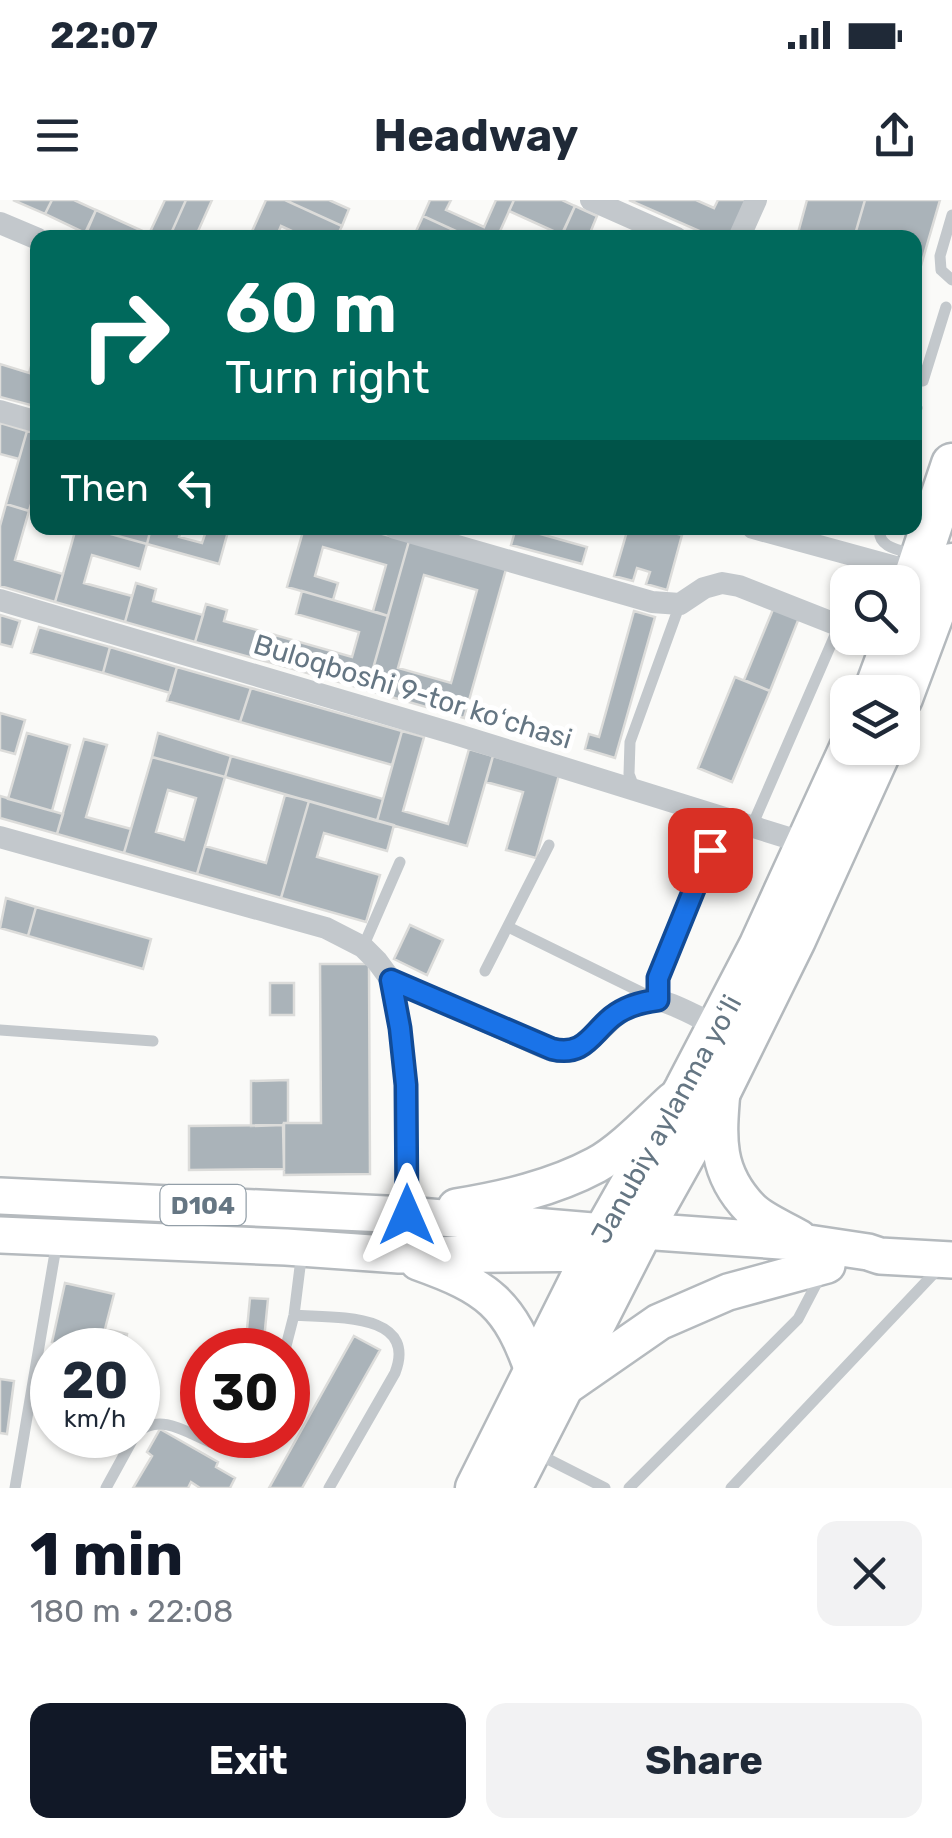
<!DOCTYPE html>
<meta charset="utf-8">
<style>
:root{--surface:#fff;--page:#f2f2f3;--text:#1f2937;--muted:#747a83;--accent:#111827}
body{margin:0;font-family:Rubik,sans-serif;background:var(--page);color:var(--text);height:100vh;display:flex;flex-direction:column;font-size:38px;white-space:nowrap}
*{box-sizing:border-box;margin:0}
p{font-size:32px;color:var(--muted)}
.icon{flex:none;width:55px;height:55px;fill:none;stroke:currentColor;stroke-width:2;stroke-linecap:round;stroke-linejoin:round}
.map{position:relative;height:1288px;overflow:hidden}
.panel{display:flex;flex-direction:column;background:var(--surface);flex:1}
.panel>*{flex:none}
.banner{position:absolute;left:30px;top:30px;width:892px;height:305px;border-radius:20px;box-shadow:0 2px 8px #0004;background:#00695c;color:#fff;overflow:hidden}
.controls{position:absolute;left:830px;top:365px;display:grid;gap:20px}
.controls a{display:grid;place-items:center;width:90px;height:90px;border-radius:20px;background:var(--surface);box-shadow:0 2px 8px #0004;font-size:50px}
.speed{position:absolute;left:30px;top:1128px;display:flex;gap:20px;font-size:50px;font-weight:700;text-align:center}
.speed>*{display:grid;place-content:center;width:130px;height:130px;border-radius:50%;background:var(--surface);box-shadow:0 2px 8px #0004;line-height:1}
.speed small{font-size:25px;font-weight:400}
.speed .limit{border:15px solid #d22;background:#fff;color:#111}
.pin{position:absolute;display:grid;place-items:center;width:85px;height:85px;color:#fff;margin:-42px;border-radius:20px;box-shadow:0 5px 15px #0006}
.me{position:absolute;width:110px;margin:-55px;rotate:0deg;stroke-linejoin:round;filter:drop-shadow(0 0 8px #0008)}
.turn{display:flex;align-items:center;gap:35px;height:210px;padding:0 30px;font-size:45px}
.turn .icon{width:130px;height:130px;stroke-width:2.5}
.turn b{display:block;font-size:70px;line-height:85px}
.then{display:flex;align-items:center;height:95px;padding:0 30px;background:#0003;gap:20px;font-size:38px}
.round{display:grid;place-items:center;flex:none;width:105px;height:105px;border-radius:20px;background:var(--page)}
.head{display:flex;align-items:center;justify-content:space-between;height:170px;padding:0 30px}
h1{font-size:60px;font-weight:700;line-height:75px;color:var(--accent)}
.action{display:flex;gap:20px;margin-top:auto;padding:20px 30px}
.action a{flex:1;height:115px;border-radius:20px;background:var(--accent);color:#fff;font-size:40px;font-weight:700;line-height:115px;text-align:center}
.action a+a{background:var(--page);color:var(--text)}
.status{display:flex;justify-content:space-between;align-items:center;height:70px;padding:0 50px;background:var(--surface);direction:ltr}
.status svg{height:28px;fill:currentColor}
header{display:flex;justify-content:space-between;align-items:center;height:130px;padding:0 30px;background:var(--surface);font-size:45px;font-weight:700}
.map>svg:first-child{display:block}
.building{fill:#aab3b9;stroke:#dcdcda;stroke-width:2.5;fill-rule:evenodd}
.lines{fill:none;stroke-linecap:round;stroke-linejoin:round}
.primary-casing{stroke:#b5babe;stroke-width:40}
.highway-casing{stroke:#b4b9bd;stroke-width:45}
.lane{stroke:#c3c8cc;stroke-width:11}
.street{stroke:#c3c8cc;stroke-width:22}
.primary{stroke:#fff;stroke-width:35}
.highway{stroke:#fff;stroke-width:40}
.route-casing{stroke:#114b97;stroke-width:25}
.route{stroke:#1a73e8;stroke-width:18}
.labels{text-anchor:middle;stroke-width:10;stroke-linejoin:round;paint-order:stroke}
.shield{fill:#fff;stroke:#939fa8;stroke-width:2.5}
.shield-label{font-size:25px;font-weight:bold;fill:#657683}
.street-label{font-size:28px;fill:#657683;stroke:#fff}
</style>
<div class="status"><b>22:07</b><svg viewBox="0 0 49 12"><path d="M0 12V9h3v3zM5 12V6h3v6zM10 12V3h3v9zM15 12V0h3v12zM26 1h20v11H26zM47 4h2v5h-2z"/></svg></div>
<header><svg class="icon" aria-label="menu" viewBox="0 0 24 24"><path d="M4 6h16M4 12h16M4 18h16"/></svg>Headway<svg class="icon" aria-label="share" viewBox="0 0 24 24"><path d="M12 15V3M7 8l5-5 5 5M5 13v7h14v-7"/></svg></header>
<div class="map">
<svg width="952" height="1288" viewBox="0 0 952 1288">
<rect width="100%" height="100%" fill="#fafaf8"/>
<path class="building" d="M13 0H52L45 14Z
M52 0H74L96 10 85 33 45 14Z
M165 0H186L169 38H84L96 10 149 34Z
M186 0H212L195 38H169Z
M266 0H285L342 26 336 38H307L281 26 276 38H249Z
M285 0H329L349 9 342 26Z
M430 0H451L446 10 484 27 496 0H514L497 38H471L423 16Z
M514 0H562L575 6 562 35 509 11Z
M629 0H696L714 8 718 0H746L730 38H715Z
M807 0H865L854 38H814L798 33Z
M865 0H940L920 69 915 67V38H854Z
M575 6 597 16 588 38H560Z
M423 16 471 38H413Z
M38 143V207L0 197V164L29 173Z
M0 223 27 231 19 259 0 254Z
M27 231 38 234V281L29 311 6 304Z
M6 304 29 311 15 360 63 374 55 402 0 386V326Z
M76 328H89L147 344 140 369 92 355 84 383 132 396 125 422 55 402Z
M116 328H151L147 344 114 335Z
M151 328H182L179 337 202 343 207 328H229L219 364 147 344Z
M304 328H360L409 341 388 416 373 411 386 365 323 347 315 376 338 383 333 400 287 387Z
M516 328H538L537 333 587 347 582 364 511 345Z
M628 328H656L682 335 667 390 646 384 650 372 637 368 633 381 614 376Z
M409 341 506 369 464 518 367 490ZM424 375 477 390 451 483 398 468Z
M136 383 156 389 153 401 203 415 195 442 125 422Z
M302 391 388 416 367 490 268 462 275 435 352 457 359 432 296 414Z
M776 402 801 413 770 491 744 480Z
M206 404 227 410 224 421 275 435 268 462 195 442Z
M634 411 655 417 615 558 585 549 589 534 599 537Z
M0 415 20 421 12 447 0 444Z
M39 427 110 447 103 473 31 453Z
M110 447 177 467 170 493 103 473Z
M177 467 251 488 240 522 167 501Z
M735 477 770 491 732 582 698 568Z
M251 488 402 531 392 565 240 522Z
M0 513 25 520 15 554 0 550Z
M402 531 424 537 403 611 448 624 469 549 493 556 467 646 377 621Z
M27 533 70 545 52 611 8 599Z
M158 533 231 556 225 577 152 557Z
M84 539 107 545 86 617 131 629 124 653 57 634Z
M231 556 383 599 377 621 225 577Z
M493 556 559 575 536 658 506 650 523 592 486 582Z
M152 557 225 577 197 674 124 653ZM168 590 196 598 184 640 156 632Z
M285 595 309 601 281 698 197 674 205 646 266 663Z
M0 596 63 614 57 634 0 618Z
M309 601 394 625 387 651 324 633 317 657 380 675 366 722 281 698Z
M6 698 36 707 28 736 0 728Z
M36 707 151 739 143 769 28 736Z
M410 725 443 740 427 775 394 759Z
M320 764H369L370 974 284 975V923H321Z
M270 783H294V815H270Z
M288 880V923H284L283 925 251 926V881Z
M283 925 284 969 189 970V926Z
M65 1083 114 1094 105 1129 127 1134 124 1150H88L52 1142Z
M250 1098 268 1099 263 1150H245Z
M354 1136 380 1150 302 1288H269Z
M0 1179 14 1181 7 1234 0 1233Z
M160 1229 218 1262 216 1267 235 1278 230 1288H200L191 1282 188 1288H133L152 1256 147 1252Z"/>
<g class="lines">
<g class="primary-casing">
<path id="primary" d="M722 891C718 938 715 972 751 1009 763 1021 784 1029 799 1038
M0 996 407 1015 604 1032 642 1031 808 1043 868 1052 880 1056 952 1060
M456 1007C504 999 553 988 596 965 622 951 651 920 673 900
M0 1035 286 1047 399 1055 610 1053
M418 1062C488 1087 510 1103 534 1174
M561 1190 659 1122 728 1092 827 1065"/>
</g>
<g class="highway-casing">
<path id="highway" d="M902 414 952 264
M874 492 894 438
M902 498 952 364
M476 1288 604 1032 685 889 759 747 850 548
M511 1288 642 1031 722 888 795 740 882 548"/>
</g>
<path class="lane" d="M952 15 940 56 941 70 952 80
M923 181 946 107
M915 213 917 208
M880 328C876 347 899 350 914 354
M635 590 629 574 630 542 680 404
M752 626 839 426
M508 727 649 796
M363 747 400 662
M485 771 549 645
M658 800V778L724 617
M0 830 153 841
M294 1115C330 1118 419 1111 395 1173L329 1288
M285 1150 294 1115 302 1051
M138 1232C168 1207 204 1249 237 1249 243 1249 248 1247 253 1246L260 1235
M538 1254 605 1288
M15 1288 57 1041
M106 1288 135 1235
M629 1288 798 1119 822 1073
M731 1288 940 1067"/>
<path class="street" d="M591 0 677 38
M0 23 38 39
M739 38 756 0
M0 211 38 222
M395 328 652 402 680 404 704 388 722 383 739 386 848 429
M753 328 918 373
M0 400 455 534 808 644
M0 637 326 728 363 747 377 761 391 780 400 828 407 885V1015L399 1055
M391 780C431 798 471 815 511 833 527 839 545 851 562 852 598 854 617 789 661 801 680 806 699 818 717 826"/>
<use href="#primary" class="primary"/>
<use href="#highway" class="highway"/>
</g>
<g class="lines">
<g class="route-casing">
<path id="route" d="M407 1015 406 885 400 828 391 780 552 849C584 857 591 834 612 817 626 806 641 802 658 800V778L710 650"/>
</g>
<use href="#route" class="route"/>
</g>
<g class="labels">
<rect class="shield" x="160.5" y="985" width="85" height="40" rx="8"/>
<g class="shield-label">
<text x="203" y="1014">D104</text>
</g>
<g class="street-label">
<text transform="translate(413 491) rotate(17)" y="10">Buloqboshi 9-tor koʻchasi</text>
<text transform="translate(666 919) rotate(-61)" y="10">Janubiy aylanma yoʻli</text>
</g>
</g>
</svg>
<div class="controls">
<a><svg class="icon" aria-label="search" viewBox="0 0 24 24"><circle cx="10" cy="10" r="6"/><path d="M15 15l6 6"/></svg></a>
<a><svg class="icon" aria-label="layers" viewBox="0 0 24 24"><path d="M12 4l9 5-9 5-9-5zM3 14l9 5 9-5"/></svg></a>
</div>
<div class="speed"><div>20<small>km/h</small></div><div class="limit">30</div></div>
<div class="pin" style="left:710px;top:650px;background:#d93025"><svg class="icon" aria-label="arrive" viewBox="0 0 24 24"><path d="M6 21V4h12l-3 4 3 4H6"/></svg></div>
<svg class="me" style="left:407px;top:1015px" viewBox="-20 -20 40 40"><path d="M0-17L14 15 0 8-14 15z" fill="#1a73e8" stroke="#fff" stroke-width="4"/></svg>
<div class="banner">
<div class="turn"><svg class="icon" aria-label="right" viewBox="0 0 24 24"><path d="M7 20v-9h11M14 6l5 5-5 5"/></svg><div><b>60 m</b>Turn right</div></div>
<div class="then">Then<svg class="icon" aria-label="left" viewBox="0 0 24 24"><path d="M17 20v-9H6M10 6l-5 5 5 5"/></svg></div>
</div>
</div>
<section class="panel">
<div class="head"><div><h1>1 min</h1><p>180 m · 22:08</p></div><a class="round"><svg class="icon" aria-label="close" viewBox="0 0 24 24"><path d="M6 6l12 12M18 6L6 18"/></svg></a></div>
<div class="action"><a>Exit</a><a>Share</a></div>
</section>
